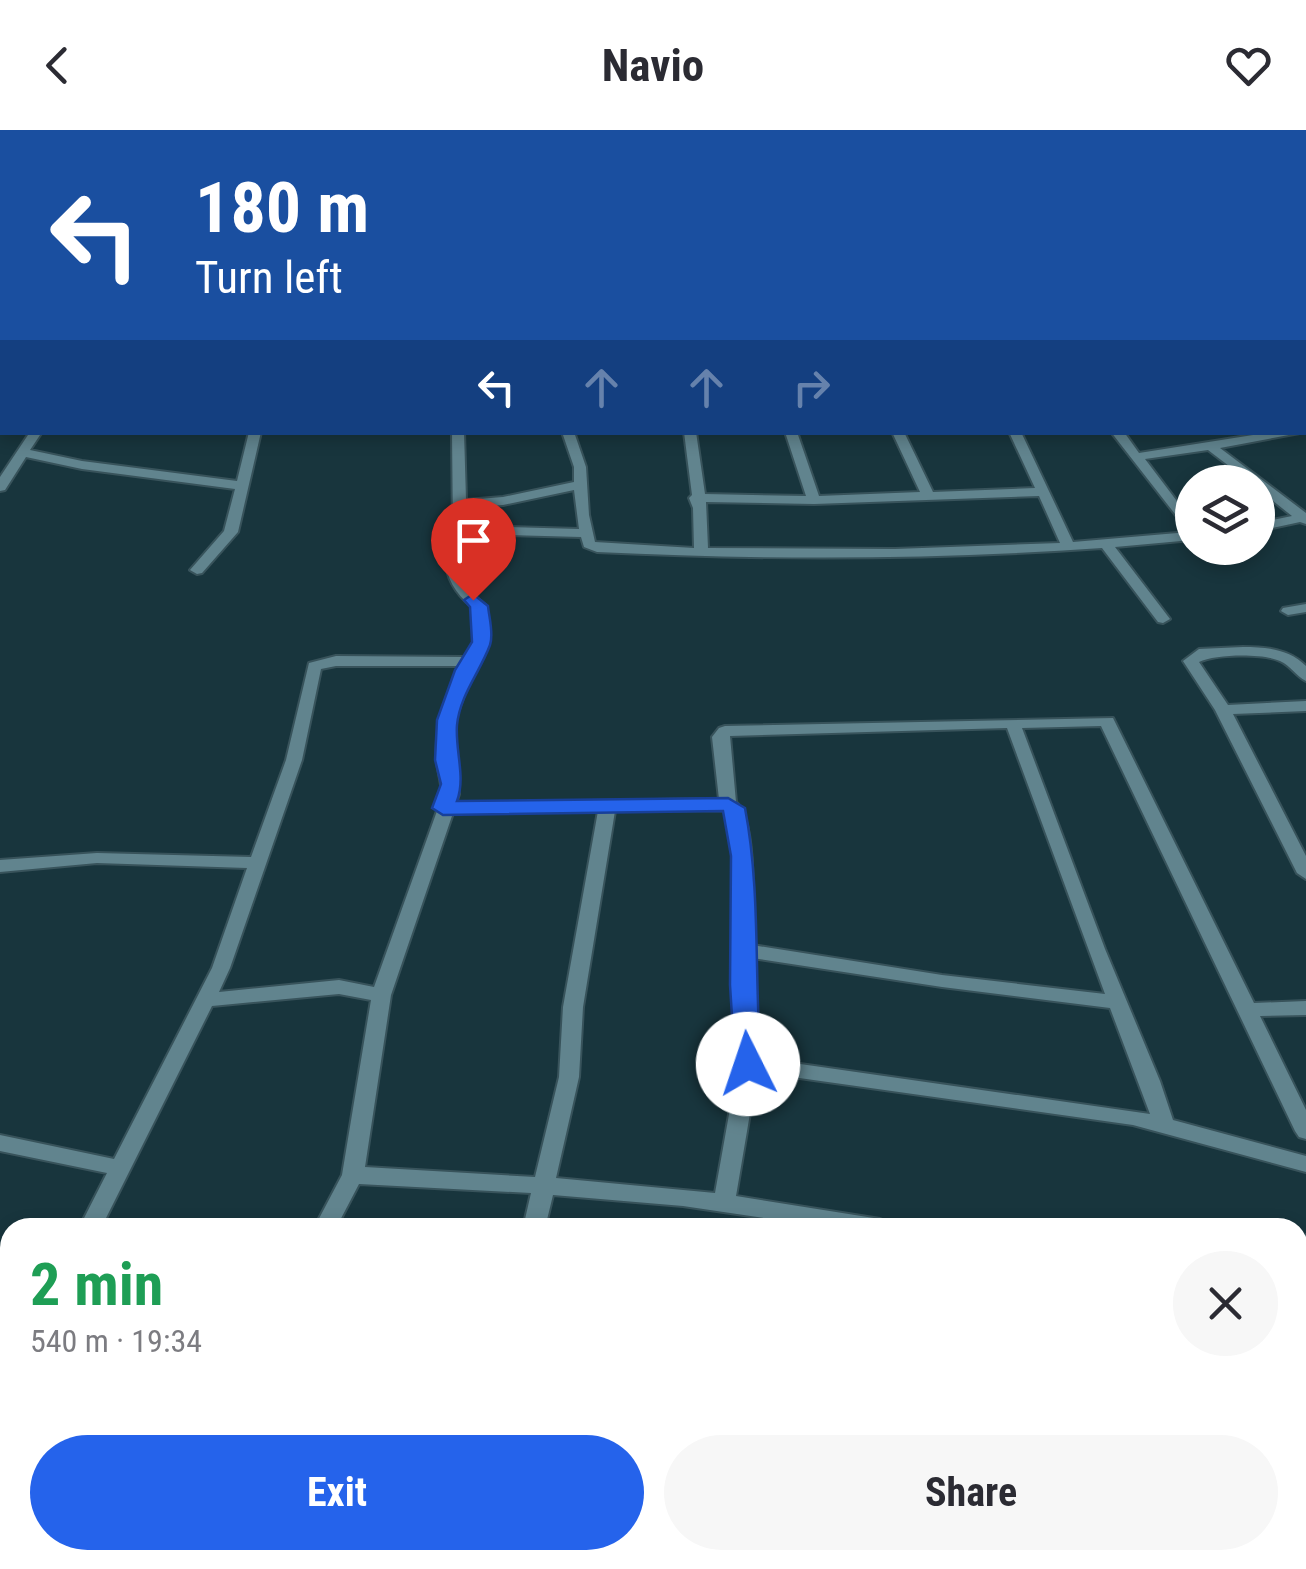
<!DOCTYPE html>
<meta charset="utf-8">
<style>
:root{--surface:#fff;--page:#f7f7f7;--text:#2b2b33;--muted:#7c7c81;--accent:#2563eb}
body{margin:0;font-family:"Roboto Condensed",sans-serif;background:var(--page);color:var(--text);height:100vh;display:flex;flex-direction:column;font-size:38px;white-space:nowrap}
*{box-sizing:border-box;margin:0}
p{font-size:32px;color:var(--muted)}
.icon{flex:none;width:55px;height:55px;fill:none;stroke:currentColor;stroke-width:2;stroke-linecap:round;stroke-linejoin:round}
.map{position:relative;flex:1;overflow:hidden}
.details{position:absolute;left:0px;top:1088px;width:1308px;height:352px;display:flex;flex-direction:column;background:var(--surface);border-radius:30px 30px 0 0;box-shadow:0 5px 15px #0003}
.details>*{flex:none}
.hud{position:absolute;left:0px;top:0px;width:1308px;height:305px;box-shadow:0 5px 15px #0003;background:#1a4fa0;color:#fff;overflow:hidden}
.controls{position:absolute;left:1175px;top:335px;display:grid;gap:20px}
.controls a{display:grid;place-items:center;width:100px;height:100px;border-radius:50%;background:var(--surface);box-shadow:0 5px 15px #0003;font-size:50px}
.pin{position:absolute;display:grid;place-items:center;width:85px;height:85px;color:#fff;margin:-102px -42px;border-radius:50% 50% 50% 0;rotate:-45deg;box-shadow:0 0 10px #0007}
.pin .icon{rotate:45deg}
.me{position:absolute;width:110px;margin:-55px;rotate:356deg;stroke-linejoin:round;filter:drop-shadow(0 0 8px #0008)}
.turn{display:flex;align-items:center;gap:35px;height:210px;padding:0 30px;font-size:45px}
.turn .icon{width:130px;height:130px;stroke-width:2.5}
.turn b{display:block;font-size:70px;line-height:85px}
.lanes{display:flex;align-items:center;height:95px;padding:0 30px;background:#0003;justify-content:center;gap:50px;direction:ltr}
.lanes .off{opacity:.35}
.round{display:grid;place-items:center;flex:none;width:105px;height:105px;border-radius:52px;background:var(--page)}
.summary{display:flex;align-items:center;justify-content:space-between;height:170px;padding:0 30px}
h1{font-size:60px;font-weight:700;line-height:75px;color:#1e9e55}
.primary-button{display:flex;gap:20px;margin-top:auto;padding:20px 30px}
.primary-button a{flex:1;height:115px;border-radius:60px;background:var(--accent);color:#fff;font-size:40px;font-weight:700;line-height:115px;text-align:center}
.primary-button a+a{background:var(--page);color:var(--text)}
header{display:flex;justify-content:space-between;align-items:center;height:130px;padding:0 30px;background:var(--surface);font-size:45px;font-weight:700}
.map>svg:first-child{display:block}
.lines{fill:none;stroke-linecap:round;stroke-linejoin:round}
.minor-casing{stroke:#38535b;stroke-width:4}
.minor{fill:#61848e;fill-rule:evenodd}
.route{fill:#2563eb;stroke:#184099;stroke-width:2.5}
</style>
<header><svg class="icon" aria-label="back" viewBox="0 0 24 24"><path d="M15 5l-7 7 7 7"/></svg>Navio<svg class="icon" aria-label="heart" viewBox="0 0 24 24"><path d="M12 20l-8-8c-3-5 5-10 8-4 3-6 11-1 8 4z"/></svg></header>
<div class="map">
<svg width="1306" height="1439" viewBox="0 0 1306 1439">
<rect width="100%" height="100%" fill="#18353d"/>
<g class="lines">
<g class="minor-casing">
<path id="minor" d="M434 0H443L441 2H433Z
M905 0H914L915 2H907Z
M979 0H988L989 2H981Z
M1052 0H1061L1062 2H1054Z
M1119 0H1129L1130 2H1121Z
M1192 0H1202L1203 2H1194Z
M1305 22H1306V28H1305Z
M2 28V34L0 35V29Z
M1305 47H1306V53H1305Z
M0 51H2V57H0Z
M1305 72H1306V78H1305Z
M0 75H2V81H0Z
M0 100H2V106H0Z
M1305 108H1306V114H1305Z
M0 130H2V136H0Z
M1305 154H1306V162H1305Z
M0 163H2V169H0Z
M0 181H2V190H0Z
M1305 187H1306V193H1305Z
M0 210H2V216H0Z
M0 253H2V260H0Z
M1305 257 1306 258V266L1305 265Z
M30 302H42L30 320 82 331 237 351 249 302H261L238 402 202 443 197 444 190 440 224 401 235 359 82 339 26 327 5 360 0 361V347Z
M452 302H464L466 370 503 367 574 352V337L562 302H574L586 337 589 385 595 412 694 418 693 378 689 368 692 365 684 302H696L705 364 806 366 785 302H797L819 366 920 362 892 302H904L933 362 1035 358 1009 302H1021L1073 412 1189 402 1111 302H1124L1139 323 1272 302H1305L1220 318 1306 383V394L1300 392 1258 401V393L1292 386 1258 359V352H1250L1208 320 1145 329 1192 391V410L1115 417 1170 489 1163 493 1158 492 1102 418C933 430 765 430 597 422L584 417 581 407 465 404C460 419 457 443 466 457 471 465 481 470 486 476L489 512 473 540 455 590 453 630 459 664 456 673 719 669 712 607 719 598 725 596 1113 588 1254 873 1306 871V885L1260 886 1306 980V1009L1299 1007 1295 1001 1101 596 1022 598 1105 819 1160 951 1173 990 1306 1026V1042L1133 995 757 942 736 1066 880 1089 888 1092 891 1098H831L683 1076 553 1065 545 1098H523L531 1063 359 1054 336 1098H314L342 1045 371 870 339 864 212 876 101 1098H79L107 1043 0 1021V1005L114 1029 212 838 247 738 97 733 0 742V730L97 723 251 727 286 630 309 533 336 526 465 527 475 512 472 477C446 456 439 431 453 400ZM574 360 579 399 467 396 466 378 503 375ZM1039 366 1060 413 895 419 708 418 706 372 814 374ZM336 536H460C445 566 434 599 437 632 439 650 447 664 435 678L437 681 374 857 339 850 219 862 230 838 302 630 321 539ZM1007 598 1105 864 942 845 752 815C752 784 758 692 736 672L730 606ZM726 680 734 726 732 855 738 934 715 1063 556 1048 579 947 583 877 615 681ZM598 681 563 877 559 947 535 1047 365 1037 391 865 453 683ZM752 828 942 857 1110 878 1150 984 758 928Z
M1306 474V482L1288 485 1281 481 1283 478Z
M1243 517C1266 517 1289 519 1306 536V551C1296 546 1291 536 1280 531 1263 523 1215 524 1199 532L1228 575 1306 571V581L1233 584 1306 726V749L1297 743 1215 580 1183 531 1199 519Z
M1306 1105V1173L1301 1174 1306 1176V1196L1298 1193V1109Z
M0 1186 10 1188V1208L0 1206Z
M10 1223V1252L0 1257V1228Z
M139 1430H165L161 1439H135Z
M410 1430H436L433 1439H407Z
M490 1430H516L513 1439H487Z
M741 1430H835L839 1439H745Z
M1232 1430H1258L1260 1439H1234Z"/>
</g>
<use href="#minor" class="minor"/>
</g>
<path class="route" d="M473 464 488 476C489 487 494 504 490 515 480 542 460 565 457 595 455 621 466 647 457 671L728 668 745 678C761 761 754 849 761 934L757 940H738L735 934 730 855 731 726 723 681 443 685 432 678 441 654 435 630 437 590 455 540 472 512 470 477 464 470Z"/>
</svg>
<div class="controls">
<a><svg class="icon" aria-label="layers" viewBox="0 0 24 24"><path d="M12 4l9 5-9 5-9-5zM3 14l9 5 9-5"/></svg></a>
</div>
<div class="pin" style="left:473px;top:470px;background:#d93025"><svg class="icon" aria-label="arrive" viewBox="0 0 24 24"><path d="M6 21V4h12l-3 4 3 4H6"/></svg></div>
<svg class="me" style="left:748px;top:934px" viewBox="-20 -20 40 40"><circle r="19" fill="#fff"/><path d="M0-13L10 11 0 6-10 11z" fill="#2563eb"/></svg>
<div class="hud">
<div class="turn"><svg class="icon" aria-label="left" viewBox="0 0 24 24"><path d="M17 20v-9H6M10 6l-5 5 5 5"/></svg><div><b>180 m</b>Turn left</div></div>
<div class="lanes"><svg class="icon" aria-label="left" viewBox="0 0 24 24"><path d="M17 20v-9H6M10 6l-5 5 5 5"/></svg><svg class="icon off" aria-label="ahead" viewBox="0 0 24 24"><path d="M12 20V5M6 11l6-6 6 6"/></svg><svg class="icon off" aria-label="ahead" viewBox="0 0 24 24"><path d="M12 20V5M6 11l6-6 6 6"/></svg><svg class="icon off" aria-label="right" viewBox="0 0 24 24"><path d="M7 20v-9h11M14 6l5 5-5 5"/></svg></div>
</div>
<section class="details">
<div class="summary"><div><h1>2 min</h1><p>540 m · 19:34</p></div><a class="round"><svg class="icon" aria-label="close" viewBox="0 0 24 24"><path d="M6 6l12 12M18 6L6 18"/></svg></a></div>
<div class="primary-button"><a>Exit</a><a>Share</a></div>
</section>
</div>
